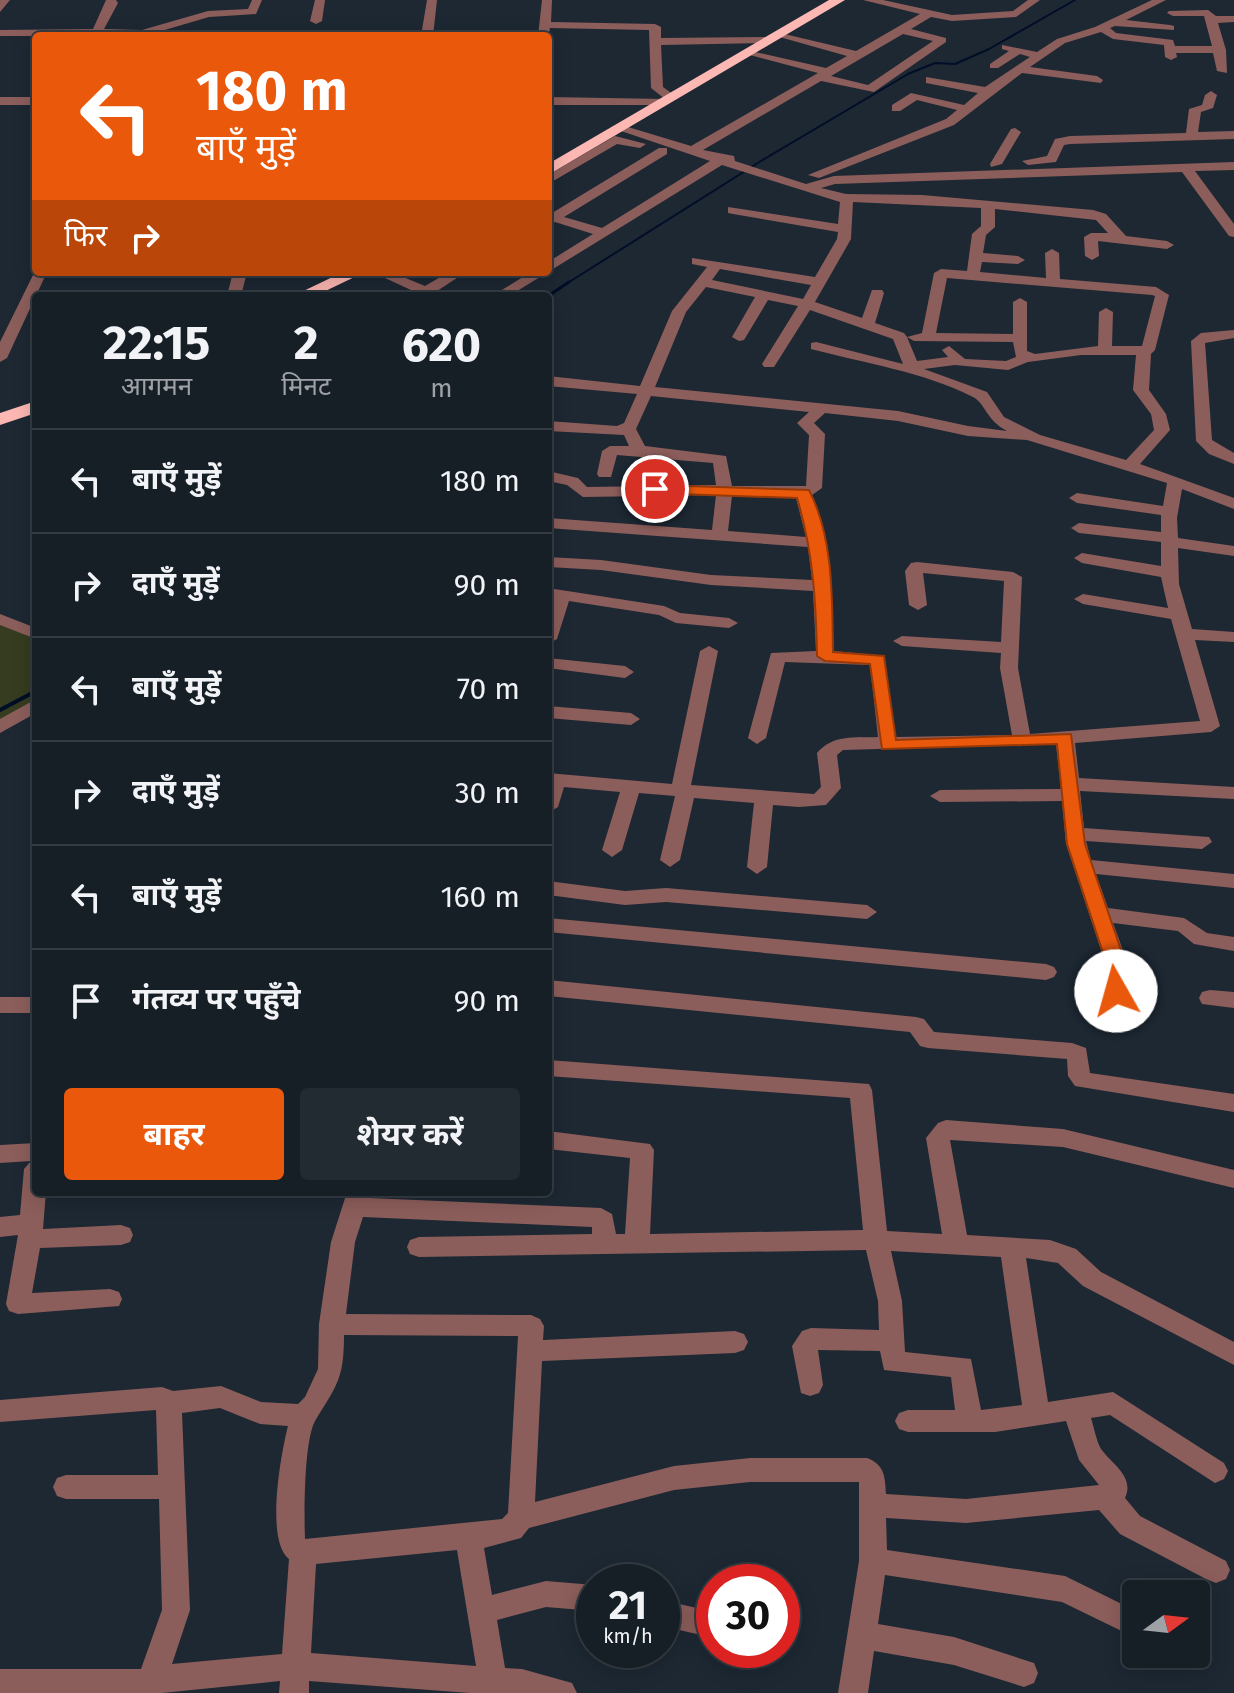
<!DOCTYPE html>
<html lang="hi">
<meta charset="utf-8">
<style>
:root{--surface:#161e26;--page:#232b32;--text:#f1f3f6;--muted:#9ea2a7;--line:#353c43;--accent:#ea580c}
body{margin:0;font-family:"Fira Sans","Noto Sans Devanagari",sans-serif;background:var(--page);color:var(--text);height:100vh;display:flex;flex-direction:column;font-size:30px;white-space:nowrap}
*{box-sizing:border-box;margin:0}
p{font-size:26px;color:var(--muted)}
.icon{flex:none;width:44px;height:44px;fill:none;stroke:currentColor;stroke-width:2;stroke-linecap:round;stroke-linejoin:round}
.map{position:relative;flex:1;overflow:hidden}
.drawer{position:absolute;left:32px;top:292px;width:520px;height:904px;display:flex;flex-direction:column;background:var(--surface);border-radius:8px;box-shadow:0 4px 20px #0003,0 0 0 2px var(--line)}
.drawer>*{flex:none}
.banner{position:absolute;left:32px;top:32px;width:520px;height:244px;border-radius:8px;box-shadow:0 4px 20px #0003,0 0 0 2px var(--line);background:#ea580c;color:#fff;overflow:hidden}
.needle{width:52px;rotate:75deg}
.fabs{position:absolute;left:1122px;top:1580px;display:grid;gap:16px}
.fabs a{display:grid;place-items:center;width:88px;height:88px;border-radius:8px;background:var(--surface);box-shadow:0 4px 20px #0003,0 0 0 2px var(--line);font-size:40px}
.speed{position:absolute;left:576px;top:1564px;display:flex;gap:16px;font-size:40px;font-weight:700;text-align:center}
.speed>*{display:grid;place-content:center;width:104px;height:104px;border-radius:50%;background:var(--surface);box-shadow:0 4px 20px #0003,0 0 0 2px var(--line);line-height:1}
.speed small{font-size:20px;font-weight:400}
.speed .limit{border:12px solid #d22;background:#fff;color:#111}
.pin{position:absolute;display:grid;place-items:center;width:68px;height:68px;color:#fff;margin:-34px;border:4px solid #fff;border-radius:50%;box-shadow:0 2px 8px #0007}
.me{position:absolute;width:88px;margin:-44px;rotate:353deg;stroke-linejoin:round;filter:drop-shadow(0 0 6px #0008)}
.turn{display:flex;align-items:center;gap:28px;height:168px;padding:0 32px;font-size:36px}
.turn .icon{width:104px;height:104px;stroke-width:2.5}
.turn b{display:block;font-size:56px;line-height:68px}
.then{display:flex;align-items:center;height:76px;padding:0 32px;background:#0003;gap:16px;font-size:30px}
.eta{display:flex;justify-content:space-evenly;align-items:center;height:136px;text-align:center}
.eta b{font-size:48px;font-weight:700;line-height:56px}
.cta{display:flex;gap:16px;margin-top:auto;padding:16px 32px}
.cta a{flex:1;height:92px;border-radius:8px;background:var(--accent);color:#fff;font-size:32px;font-weight:700;line-height:92px;text-align:center}
.cta a+a{background:var(--page);color:var(--text)}
ul{padding:0;list-style:none}
li{display:flex;align-items:center;gap:24px;height:104px;padding:0 32px;border-top:2px solid var(--line)}
li div{flex:1}
li b{display:block;font-size:30px}
li em{font-style:normal}
.map>svg:first-child{display:block}
.green{fill:#353c1f}
.lines{fill:none;stroke-linecap:round;stroke-linejoin:round}
.stream-far2{stroke:#000e28;stroke-width:2}
.stream-far1{stroke:#000e28;stroke-width:3}
.stream{stroke:#000e28;stroke-width:4}
.minor{fill:#8c5e5b;fill-rule:evenodd}
.highway{fill:#feb8b3;fill-rule:evenodd}
.route{fill:#ea580c;stroke:#983908;stroke-width:2}
</style>
<div class="map">
<svg width="1234" height="1693" viewBox="0 0 1234 1693">
<rect width="100%" height="100%" fill="#1d2833"/>
<path class="green" d="M0 624 36 638V701L0 724Z"/>
<g class="lines">
<path class="stream-far2" d="M566 284 761 161 908 74 935 63 955 64 989 49 1075 0"/>
<path class="stream-far1" d="M548 296 569 282"/>
<path class="stream" d="M0 710 36 691"/>
<path class="minor" d="M0 0H10L0 12Z
M106 0H116L118 3 104 29 142 30 208 11 248 9 252 0H262L256 14 209 17 151 34 153 36H0V30L93 29Z
M315 0H325L322 21 316 24 310 21Z
M427 0H437L433 36H421Z
M542 0H552L551 22 655 24 661 27V38L770 37 776 40 770 43 661 45 663 87 678 98 668 101 667 105H548V97L665 99 651 88 649 30 550 28 548 38 538 36Z
M863 0H883L952 15 1013 11 1028 0H1040L1016 17 952 21 931 17 911 29 946 38V42L874 92 821 81 703 150 734 156 735 161 806 184 834 176 1234 162V170L1195 171 1234 224V237L1229 236 1182 172 835 184 821 188 846 194 922 195 1093 210 1106 214 1126 236 1167 241 1174 245 1167 249 1098 241 1099 256 1092 260 1085 256 1084 237 1091 233H1108L1096 220 995 209V227L986 235 983 253 1018 256 1025 260 1018 264 982 262 980 272 1046 278 1045 253 1052 249 1059 253 1060 279 1156 287 1169 295 1155 350 1151 354 1149 390 1166 414 1170 430 1140 464 1234 498V509L1182 489 1177 518 1178 538 1234 546V556L1178 548 1179 584 1192 629 1234 632V642L1195 640 1220 726 1211 732 1075 743 1079 778 1234 787V799L1080 791 1084 828 1209 837 1212 842 1202 849 1086 841 1091 860 1234 874V888L1096 874 1108 908 1184 918 1207 933 1234 937V951L1194 944 1178 931 1113 923 1124 953 1127 991 1124 996H1108L1105 991 1102 953 1066 844 1062 801 940 802 930 796 940 790 1061 789 1056 744 843 750 837 755 841 788 826 805 799 807 773 805 767 867 757 874 747 867 754 803 694 798 680 860 670 867 660 860 675 796 639 793 622 850 612 857 602 850 620 792 564 787 558 807 548 813V773L672 784 700 651 709 646 718 651 691 785 814 794 821 787 817 753C833 734 855 738 878 737L870 665 785 662 766 738 757 744 748 738 771 653 816 651 813 591 711 585 601 570 548 567V557L601 560 711 575 812 580 808 547 548 528V518L712 530 716 495 583 497 567 485 548 481V471L578 478 587 487 716 485 713 463 617 455 611 477H599L597 474 602 451 610 446H629L624 435 548 431V421L617 426 624 423 637 394 548 386V376L640 386 672 311 707 267 692 264V258L815 277 837 239 838 232 733 214 728 213V207L838 224 840 202 722 165 509 296H492L531 272H548V262L593 234 555 222 548 225V212L552 213 659 148H667V154L564 217 602 228 710 161 618 130V124L691 146 818 73 746 54V50L826 68 847 56 776 36V32L856 51 920 14ZM903 34 933 41 868 85 831 76ZM853 202 981 208V226L972 234 967 271 941 269 934 273 922 333 907 337 904 333 875 323 884 293 882 290H872L862 318 815 302 851 239ZM720 269 811 285 803 299 712 280ZM947 278 1152 295 1155 296 1142 346H1112L1113 312 1106 308 1099 312 1098 346 1035 354 1027 351V302L1020 298 1013 302V334L936 333ZM706 287 755 297 732 337 739 341 744 340 768 300 798 306 762 364 764 367H774L810 310 893 339 903 364 816 342 811 343V349C864 363 924 372 973 397 985 403 986 420 1007 431L968 426 898 411 655 387 686 312ZM907 337 914 341 1013 342 1016 357 1006 361 965 359 949 346 942 350 948 357 917 361ZM1081 355H1136L1133 390 1151 414 1154 430 1126 460 1040 435 1004 417 987 392 924 369 955 365 1008 370 1028 362ZM651 396 809 412 797 423 809 435 806 486H732L726 456 645 446 636 429ZM825 413 898 421 968 436 1027 440 1167 483 1163 506 1077 493 1069 498 1077 503 1161 515V532L1079 523 1071 528 1079 533 1161 542V566L1082 553 1074 558 1082 563 1161 577 1168 608 1083 594 1074 599 1083 604 1171 619 1200 721 1030 734 1018 668 1022 577 1013 572 917 562 911 563 905 571 909 605 918 610 927 605 923 573 1004 581 1001 642 902 636 893 641 902 646 1001 653 1000 668 1012 735 896 737 884 656 834 651C832 595 827 548 812 495L822 488 825 434 814 423ZM732 496 796 498 806 537 728 531Z
M1152 0H1166L1126 20 1170 25 1174 26V30L1115 26 1110 28 1116 33 1173 40 1175 46H1212L1204 16H1173L1167 13 1169 11 1208 10 1216 16H1234V22L1218 23 1226 50 1227 73 1217 71 1213 53H1176L1177 57 1171 60 1165 57 1164 45 1113 39 1101 32 1065 43 1030 67 1097 76 1103 80 1101 83 1022 73 954 125 819 178 808 175 946 119 957 110 917 100 900 111H892V105L911 93 964 105 978 93 926 83V77L985 87 1030 57 1020 54 998 68H990V64L1009 51 1002 49V45L1037 52 1057 39 1095 27Z
M230 33H267L273 36H224Z
M1211 91 1217 95 1213 108 1201 112 1198 132 1234 131V139L1070 144 1064 145 1056 162 1028 165 1022 161 1047 156 1055 139 1070 136 1186 133 1189 109 1202 105 1205 95Z
M0 97H36V105H0Z
M1015 128 1021 132 1002 164 991 167 990 164 1011 129Z
M615 136 646 144 640 148 617 144 548 184V175Z
M36 269V272H47L7 358 0 362V342Z
M233 272H247L241 296H227Z
M372 272H391L425 286 449 272H466L437 291 443 296H424Z
M1234 330V338L1205 343 1212 440 1234 453V464L1209 454 1196 441 1191 341 1201 333Z
M548 588 664 606 680 613 729 618 738 623 729 628 676 623 659 615 569 601 557 639 548 644V613L553 599 548 598Z
M0 614 36 628V639L0 625Z
M548 658 625 666 634 672 625 678 548 668Z
M36 699V713L0 733V719Z
M548 706 631 713 640 719 631 725 548 718Z
M548 881 625 891 666 888 867 905 877 912 867 919 666 902 625 905 548 895Z
M548 918 1046 964 1054 967 1057 972 1054 977 1046 980 548 932Z
M548 980 916 1017 924 1019 934 1032 1072 1043 1086 1048 1090 1073 1234 1094V1112L1075 1086 1068 1076 1067 1059 928 1048 920 1046 910 1032 548 996Z
M1210 990 1234 992V1008L1202 1004 1199 998 1202 992Z
M0 997H36V1013H0Z
M548 1060 869 1084 872 1090 887 1231 942 1234 926 1138 938 1123 946 1120 1063 1129 1234 1170V1188L1063 1147 950 1140 967 1235 1050 1240 1076 1249 1101 1272 1234 1342V1365L1083 1286 1058 1263 1026 1258 1048 1402 1113 1392 1224 1463 1228 1471 1224 1479 1215 1483 1110 1415 1091 1418C1094 1427 1096 1440 1101 1449 1112 1464 1135 1477 1125 1498L1140 1516 1226 1561 1230 1570 1226 1579 1216 1583 1206 1579 1120 1534 1099 1510 966 1523 886 1518 887 1550 1065 1576 1136 1611V1638L1062 1602 885 1575 878 1624 954 1637 1034 1663 1038 1673 1034 1683 1024 1687 954 1665 874 1651 868 1693H838L859 1561V1482H750L674 1490 529 1528 521 1538 484 1548 492 1595 546 1581 594 1585V1611L546 1607 497 1620 505 1668 522 1669 572 1683 577 1693H470L309 1681V1693H279L280 1681 162 1693H0V1669H141L162 1610 159 1499H66L57 1496 53 1487 57 1478 66 1475H158L156 1410 0 1422V1400L162 1387 173 1391 221 1386 261 1402 298 1404 305 1397 318 1369 319 1324 331 1242 347 1192H371L369 1198 601 1208 612 1214 616 1234H625L630 1158 548 1149V1131L650 1144 654 1150 650 1234 863 1230 850 1098 548 1076ZM363 1217 592 1227V1234L419 1237 410 1240 407 1247 410 1254 419 1257 866 1250 878 1301 879 1330 811 1328 802 1331 792 1346 801 1393 810 1396 819 1393 823 1385 818 1350 880 1351 884 1370 951 1377 955 1410H908L899 1413 895 1421 899 1429 908 1432H995L1066 1421 1079 1460 1099 1485 966 1499 886 1494C885 1477 885 1465 867 1458H750L674 1466 535 1502 542 1361 735 1353 744 1350 748 1342 744 1334 735 1331 543 1340 544 1326 540 1319 531 1315 346 1314 355 1242ZM891 1251 1001 1257 1022 1405 981 1410 971 1359 905 1352 902 1301ZM344 1335 518 1336 508 1513 502 1519 305 1539C304 1514 304 1441 315 1421 337 1385 344 1379 344 1335ZM220 1408 260 1424 288 1426C281 1453 265 1541 289 1559L282 1654 172 1664 190 1610 182 1413ZM457 1550 476 1666 311 1653 316 1564Z
M36 1143V1192H46L43 1229 121 1225 130 1228 133 1235 130 1242 121 1245 40 1248 32 1293 110 1289 119 1292 122 1299 119 1306 18 1314 9 1311 6 1304 18 1235 0 1237V1217L20 1215 24 1169 31 1161 0 1163V1145Z
M662 1600 714 1612V1638L662 1626Z"/>
<path class="highway" d="M829 0H845L548 175V164Z
M343 272H365L315 296H293Z
M36 401V413L0 425V413Z"/>
</g>
<path class="route" d="M655 485 809 490C834 539 832 599 833 652L884 656 896 740 1071 734 1085 844 1122 953 1126 991 1123 996H1109L1107 991 1103 953 1067 844 1057 744 882 749 870 664 825 661 817 656C816 601 813 551 797 498L650 493V486Z"/>
</svg>
<div class="fabs">
<a><svg class="needle" viewBox="-14 -14 28 28"><path d="M0-13l5 13h-10z" fill="#e53935"/><path d="M0 13l5-13h-10z" fill="#9ea2a7"/></svg></a>
</div>
<div class="speed"><div>21<small>km/h</small></div><div class="limit">30</div></div>
<div class="pin" style="left:655px;top:489px;background:#d93025"><svg class="icon" aria-label="arrive" viewBox="0 0 24 24"><path d="M6 21V4h12l-3 4 3 4H6"/></svg></div>
<svg class="me" style="left:1116px;top:991px" viewBox="-20 -20 40 40"><circle r="19" fill="#fff"/><path d="M0-13L10 11 0 6-10 11z" fill="#ea580c"/></svg>
<div class="banner">
<div class="turn"><svg class="icon" aria-label="left" viewBox="0 0 24 24"><path d="M17 20v-9H6M10 6l-5 5 5 5"/></svg><div><b>180 m</b>बाएँ मुड़ें</div></div>
<div class="then">फिर<svg class="icon" aria-label="right" viewBox="0 0 24 24"><path d="M7 20v-9h11M14 6l5 5-5 5"/></svg></div>
</div>
<section class="drawer">
<div class="eta">
<div><b>22:15</b><p>आगमन</p></div>
<div><b>2</b><p>मिनट</p></div>
<div><b>620</b><p>m</p></div>
</div>
<ul>
<li><svg class="icon" aria-label="left" viewBox="0 0 24 24"><path d="M17 20v-9H6M10 6l-5 5 5 5"/></svg><div><b>बाएँ मुड़ें</b></div><em>180 m</em></li>
<li><svg class="icon" aria-label="right" viewBox="0 0 24 24"><path d="M7 20v-9h11M14 6l5 5-5 5"/></svg><div><b>दाएँ मुड़ें</b></div><em>90 m</em></li>
<li><svg class="icon" aria-label="left" viewBox="0 0 24 24"><path d="M17 20v-9H6M10 6l-5 5 5 5"/></svg><div><b>बाएँ मुड़ें</b></div><em>70 m</em></li>
<li><svg class="icon" aria-label="right" viewBox="0 0 24 24"><path d="M7 20v-9h11M14 6l5 5-5 5"/></svg><div><b>दाएँ मुड़ें</b></div><em>30 m</em></li>
<li><svg class="icon" aria-label="left" viewBox="0 0 24 24"><path d="M17 20v-9H6M10 6l-5 5 5 5"/></svg><div><b>बाएँ मुड़ें</b></div><em>160 m</em></li>
<li><svg class="icon" aria-label="arrive" viewBox="0 0 24 24"><path d="M6 21V4h12l-3 4 3 4H6"/></svg><div><b>गंतव्य पर पहुँचे</b></div><em>90 m</em></li>
</ul>
<div class="cta"><a>बाहर</a><a>शेयर करें</a></div>
</section>
</div>
